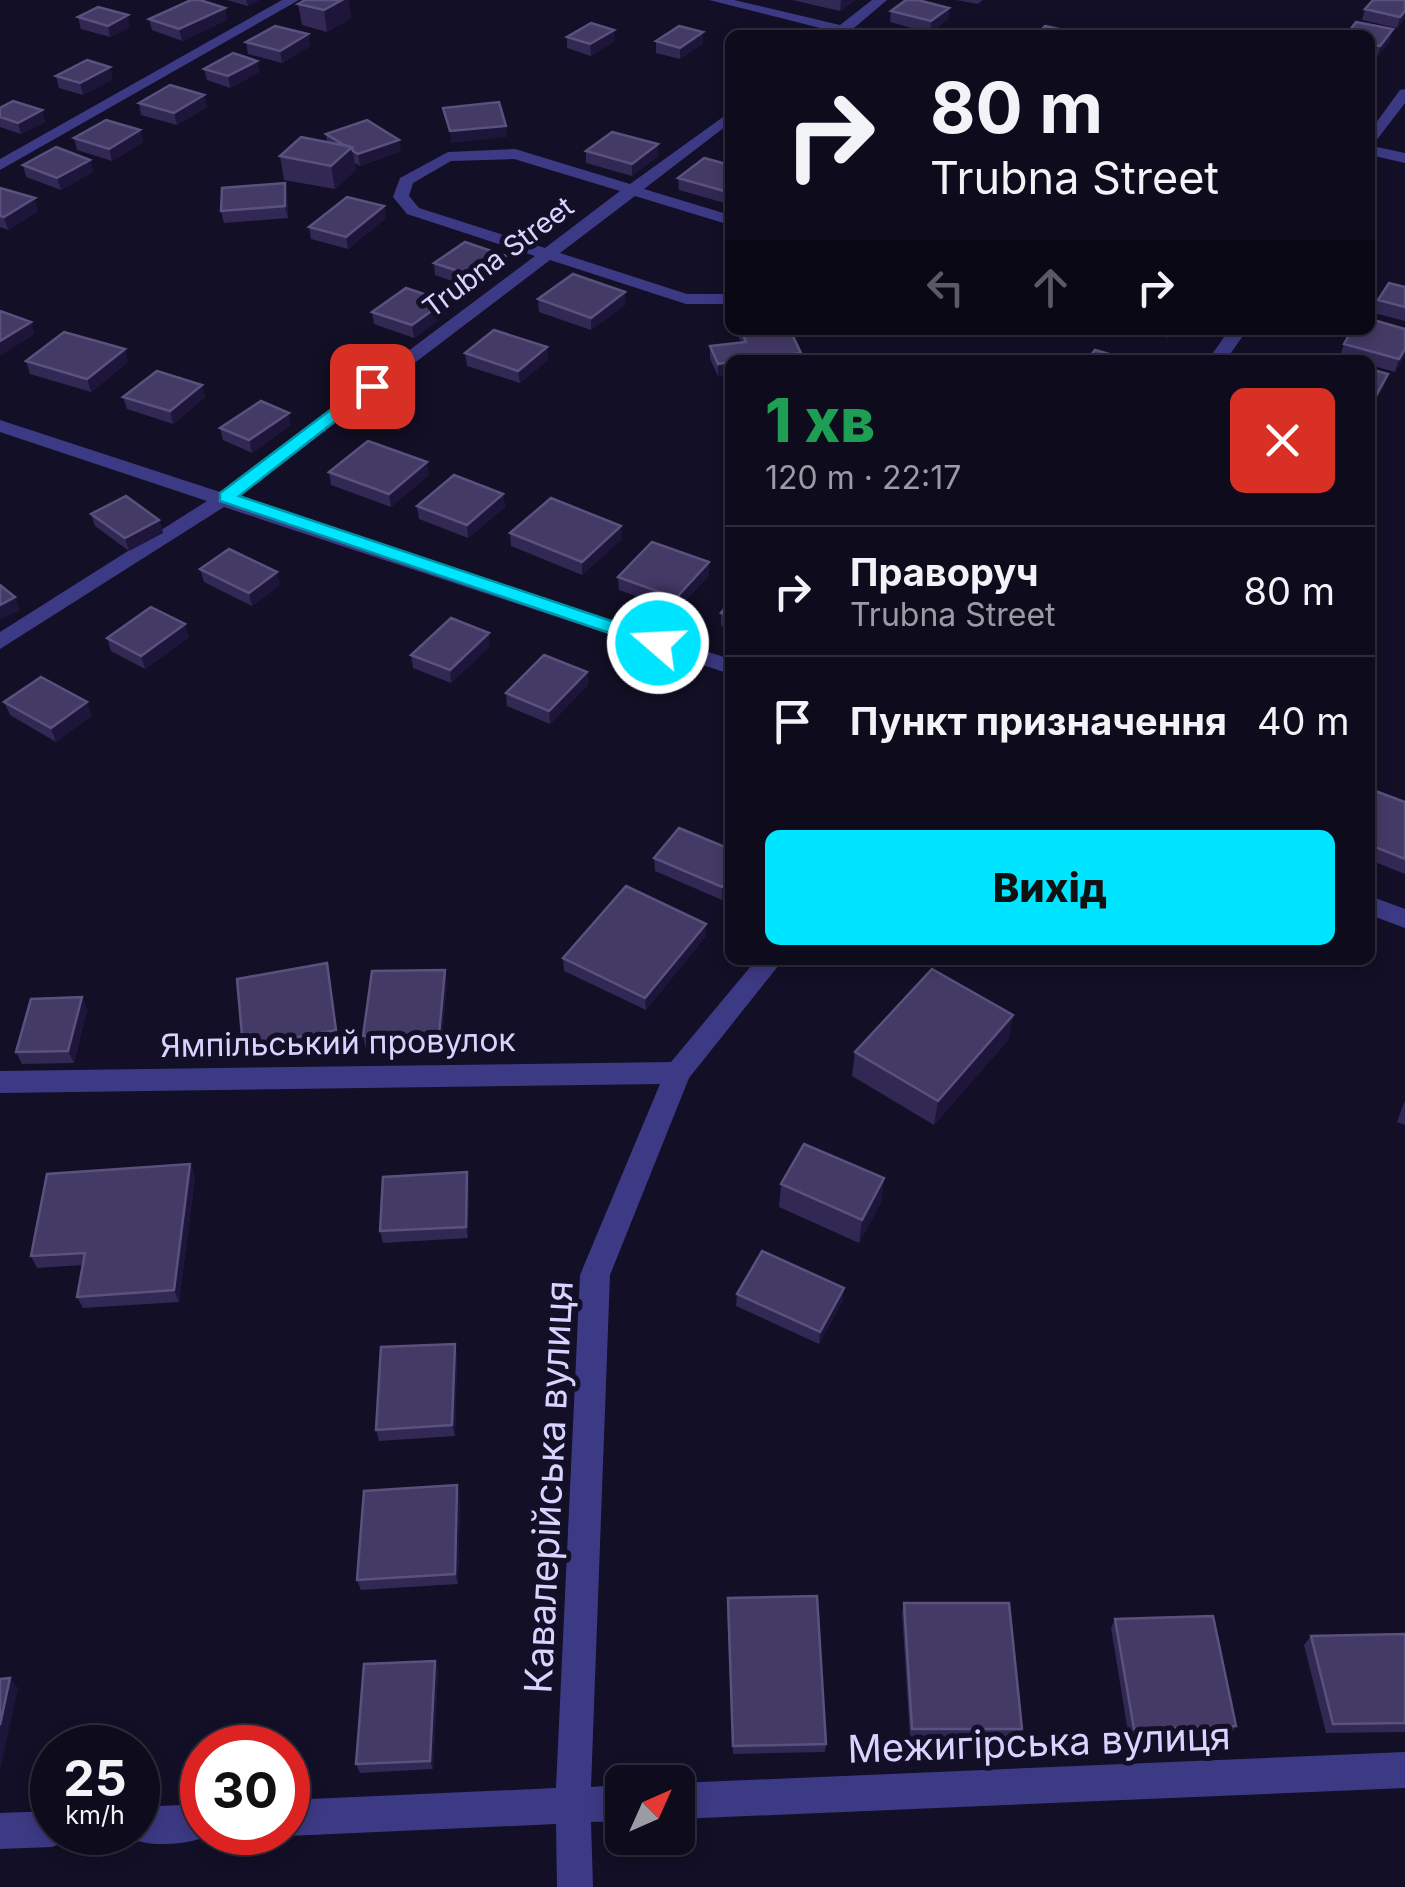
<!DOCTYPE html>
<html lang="uk">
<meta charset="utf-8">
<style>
:root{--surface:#0e0b1c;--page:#1c1929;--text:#f1f3f6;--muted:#9b9ba3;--line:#2e2b3b;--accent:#00e5ff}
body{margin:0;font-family:Inter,sans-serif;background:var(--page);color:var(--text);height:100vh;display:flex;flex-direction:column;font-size:38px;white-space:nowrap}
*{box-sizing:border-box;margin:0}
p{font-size:32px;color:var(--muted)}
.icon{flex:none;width:55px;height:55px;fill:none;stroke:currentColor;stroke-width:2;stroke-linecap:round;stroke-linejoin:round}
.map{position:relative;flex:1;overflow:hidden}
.side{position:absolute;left:725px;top:355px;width:650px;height:610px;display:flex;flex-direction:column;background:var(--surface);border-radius:15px;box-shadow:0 5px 15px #0003,0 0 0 2px var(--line)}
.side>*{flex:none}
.top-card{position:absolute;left:725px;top:30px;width:650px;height:305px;border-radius:15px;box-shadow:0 5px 15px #0003,0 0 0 2px var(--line);background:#0e0b1c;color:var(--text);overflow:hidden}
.needle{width:65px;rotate:45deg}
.buttons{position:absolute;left:605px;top:1765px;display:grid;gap:20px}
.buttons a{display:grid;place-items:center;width:90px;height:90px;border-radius:15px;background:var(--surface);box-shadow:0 5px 15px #0003,0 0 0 2px var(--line);font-size:50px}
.speed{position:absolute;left:30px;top:1725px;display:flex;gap:20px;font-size:50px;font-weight:700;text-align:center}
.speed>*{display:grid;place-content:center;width:130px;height:130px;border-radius:50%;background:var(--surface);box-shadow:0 5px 15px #0003,0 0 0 2px var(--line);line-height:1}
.speed small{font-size:25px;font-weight:400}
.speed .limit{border:15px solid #d22;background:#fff;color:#111}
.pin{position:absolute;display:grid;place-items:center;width:85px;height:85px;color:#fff;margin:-42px;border-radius:20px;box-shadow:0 5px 15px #0006}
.me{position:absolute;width:110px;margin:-55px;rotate:289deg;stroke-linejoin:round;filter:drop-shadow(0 0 8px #0008)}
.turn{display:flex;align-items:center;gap:35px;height:210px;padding:0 40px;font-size:45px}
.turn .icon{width:130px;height:130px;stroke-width:2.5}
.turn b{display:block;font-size:70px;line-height:85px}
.lanes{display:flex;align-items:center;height:95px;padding:0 40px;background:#0003;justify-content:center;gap:50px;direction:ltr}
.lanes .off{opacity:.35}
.round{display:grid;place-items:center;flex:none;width:105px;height:105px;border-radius:15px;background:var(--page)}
.summary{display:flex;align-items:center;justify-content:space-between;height:170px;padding:0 40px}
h1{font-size:60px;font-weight:800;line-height:75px;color:#1e9e55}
.action{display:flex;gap:20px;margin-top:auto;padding:20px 40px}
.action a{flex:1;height:115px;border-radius:15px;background:var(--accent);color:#111;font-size:40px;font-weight:800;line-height:115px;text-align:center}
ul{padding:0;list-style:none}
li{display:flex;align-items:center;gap:30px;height:130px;padding:0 40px;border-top:2px solid var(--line)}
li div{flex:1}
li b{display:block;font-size:38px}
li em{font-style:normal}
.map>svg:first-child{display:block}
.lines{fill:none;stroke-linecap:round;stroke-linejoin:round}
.minor{fill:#3d3a85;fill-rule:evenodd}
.wall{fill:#312854}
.shaded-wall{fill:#1d163a}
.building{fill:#433a66;stroke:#5a527e;stroke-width:2.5}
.route{fill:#00e5ff;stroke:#0095a6;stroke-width:2.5}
.labels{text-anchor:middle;stroke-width:10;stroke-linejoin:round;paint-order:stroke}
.far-street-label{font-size:28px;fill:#d9d4ff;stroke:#130f26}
.street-label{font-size:32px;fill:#d9d4ff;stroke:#130f26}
.near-street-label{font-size:38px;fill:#d9d4ff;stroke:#130f26}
</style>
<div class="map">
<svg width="1405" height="1887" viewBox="0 0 1405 1887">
<rect width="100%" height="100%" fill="#130f26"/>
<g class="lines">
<path class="minor" d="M282 0H299L0 170V159Z
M709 0H734L840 25 872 0H887L854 28 874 35H829L832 31Z
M1405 89V103L1372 146 1405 153V163L1370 155V131L1400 90Z
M730 112V123L644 189 730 215V225L635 196 560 253 687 294H730V304H686L550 260 237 498 730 659V674L224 507 0 649V632L207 501 0 432V420L220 492 535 256 407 214 393 197 400 178 448 152 515 149 630 184ZM514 159 620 191 545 248 419 208 409 196 413 183 451 161Z
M1229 330H1247L1226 360H1208Z
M1370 896 1405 909V928L1370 915Z
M756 960H783L689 1078 610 1275 591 1787 622 1785V1821L591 1822 593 1887H557L556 1824 288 1836 280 1832H288V1800L556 1788 580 1275 660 1084 0 1093V1071L671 1062Z
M1405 1752V1788L678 1819V1783Z
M202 1804V1832H215C198 1845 137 1851 123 1832H138V1807Z
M52 1811V1832H68L65 1842 52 1847 0 1849V1813Z"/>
</g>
<path class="wall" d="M227 0H259L248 6Z
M305 0H348L351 18 327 32 302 25 298 4Z
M792 0H855L840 11Z
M956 0H983L978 4Z
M1373 0 1405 19 1397 28 1362 20 1365 9Z
M225 8 227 20 182 41 152 30 149 19Z
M949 8 948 19 930 33 890 22 891 11Z
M78 17 130 27 110 37 81 29Z
M308 34 310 46 282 63 248 54 246 42Z
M1370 35 1390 41 1377 57 1370 56Z
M567 37 615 41 591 56 567 48Z
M656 41 703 43 680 59 656 53Z
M257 61 259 72 230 88 207 80 204 69Z
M56 76 113 79 83 95 59 88Z
M204 95 207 107 177 125 141 115 139 103Z
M0 108 42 110 45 122 21 134 0 127Z
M140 130 143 142 112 161 77 150 74 138Z
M326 134 401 151 360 166 355 163 356 170 335 189 284 180 280 156 327 142Z
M658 144V156L632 176 586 163V151Z
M90 160 93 172 61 190 26 177 23 165Z
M730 165 728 204 679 190 678 178Z
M0 188 38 211 8 230 0 227Z
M287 195 288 218 224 223 221 211Z
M384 206 386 218 348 249 311 239 309 227Z
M506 256 507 268 477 290 435 275 434 263Z
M1405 287V321L1374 313 1378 300Z
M538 299 626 304 591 330 539 312Z
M372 312 447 314 414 338 374 324Z
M735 330H790L801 353V360H730L718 376 710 359V346L741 342Z
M1139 330H1175L1168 338Z
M1344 344 1405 354 1395 372 1370 365V360H1351L1340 357Z
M547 347 548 360 520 383 467 366 465 353Z
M26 361 128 362 91 392 30 374Z
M202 385 205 397 173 424 127 409 123 397Z
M291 425 252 453 223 440 220 428Z
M329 472 429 475 391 507 331 485Z
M503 494 505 507 468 538 419 519 417 506Z
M91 514 159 520 163 533 129 551 95 526Z
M510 533 622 539 582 575 511 546Z
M709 562V575L676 611 619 590 618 577Z
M200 569 280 585 252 606 204 582Z
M730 602V629L721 626V613Z
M189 637 145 669 111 651 107 638Z
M490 646 451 683 413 668 411 655Z
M587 672 588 685 550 724 507 706 506 693Z
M4 702 92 715 56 742 10 715Z
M1370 789 1405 802V874L1370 860Z
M730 849V890L722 900 655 871 654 858Z
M706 924V936L646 1010 564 971 563 958Z
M1011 960H1028L1025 965Z
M447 982 441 1048 366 1049 363 1036Z
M82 997 87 1010 74 1063 22 1064 16 1052Z
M1013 1015 1008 1040 934 1125 852 1076 855 1052Z
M1405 1100V1125L1397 1122Z
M190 1164 195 1177 179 1302 83 1308 77 1297 83 1265 37 1268 31 1256Z
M884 1178 881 1202 859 1243 779 1207 781 1184Z
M469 1184 468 1238 383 1243 380 1231Z
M737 1294 843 1300 819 1344 736 1306Z
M455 1344 457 1355 455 1436 379 1441 376 1430Z
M460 1496 458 1584 361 1590 357 1580Z
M904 1603 1022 1729 1019 1738 910 1737 902 1613Z
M727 1608 826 1744 825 1752 733 1754Z
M1115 1619 1236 1726 1230 1735 1129 1738 1111 1628Z
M1405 1634V1732L1326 1733 1304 1645 1311 1636Z
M435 1661 438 1670 433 1769 360 1773 356 1764Z"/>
<path class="shaded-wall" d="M246 0H259L248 6Z
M342 0H348L351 18 327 32 324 10Z
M841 0H855L840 11Z
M225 8 227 20 182 41 179 29Z
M949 8 948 19 930 33 931 21Z
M1405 11V19L1397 28 1400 17Z
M128 15 130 27 110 37 108 26Z
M1393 29 1390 41 1377 57 1380 46Z
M614 30 615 41 591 56 590 44Z
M703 32V43L680 59V48Z
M308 34 310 46 282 63 280 51Z
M257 61 259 72 230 88 228 76Z
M110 67 113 79 83 95 80 83Z
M204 95 207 107 177 125 174 113Z
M42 110 45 122 21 134 18 123Z
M506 126 507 137 451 143 450 131Z
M140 130 143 142 112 161 109 149Z
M399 140 401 151 360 166 358 154Z
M658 144V156L632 176V164Z
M352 147 356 170 335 189 331 166Z
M90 160 93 172 61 190 57 178Z
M285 183 287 195 288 218 285 206Z
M35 198 38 211 8 230 4 217Z
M384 206 386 218 348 249 346 237Z
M506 256 507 268 477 290 476 277Z
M625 292 626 304 591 330V318Z
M445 301 447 314 414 338 412 325Z
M31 322 35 334 0 356V341Z
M547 347 548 360 520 383 518 371Z
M125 349 128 362 91 392 87 379Z
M1405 349V354L1395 372 1399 359Z
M801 353V360H748Z
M730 362V375L718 376V364Z
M1388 374 1384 387 1370 411 1373 401Z
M202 385 205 397 173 424 170 411Z
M289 413 291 425 252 453 249 440Z
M427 462 429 475 391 507 389 494Z
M503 494 505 507 468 538 467 525Z
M159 520 163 533 129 551 125 538Z
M621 526 622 539 582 575V562Z
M709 562V575L676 611V598Z
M277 572 280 585 252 606 249 593Z
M15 597 20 610 0 620V605Z
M185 624 189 637 145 669 141 656Z
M489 633 490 646 451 683 450 670Z
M587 672 588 685 550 724 549 711Z
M87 702 92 715 56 742 51 728Z
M730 877V890L722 900V887Z
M706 924V936L646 1010 645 998Z
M327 963 339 1042 247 1060 243 1047Z
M445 970 447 982 441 1048 439 1035Z
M82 997 87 1010 74 1063 68 1051Z
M1013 1015 1008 1040 934 1125 938 1101Z
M190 1164 195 1177 179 1302 174 1290Z
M467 1172 469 1184 468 1238 466 1227Z
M884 1178 881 1202 859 1243 862 1220Z
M844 1288 843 1300 819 1344 820 1332Z
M455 1344 457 1355 455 1436 452 1425Z
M457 1485 460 1496 458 1584 455 1574Z
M435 1661 438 1670 433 1769 430 1761Z
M10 1678 18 1688 0 1771V1725Z"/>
<path class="building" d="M191 0H200L225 8 179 29 149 19Z
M305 0H342L324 10 298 4Z
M906 0H918L949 8 931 21 891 11Z
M1373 0H1405V11L1400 17 1365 9Z
M98 7 128 15 108 26 78 17Z
M1356 22 1393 29 1380 46 1370 44V35H1346Z
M591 23 614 30 590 44 567 37Z
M275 26 308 34 280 51 246 42Z
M679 26 703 32 680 48 656 41Z
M1045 26 1086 35H1036Z
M233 53 257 61 228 76 204 69Z
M87 60 110 67 80 83 56 76Z
M170 85 204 95 174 113 139 103Z
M13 101 42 110 18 123 0 117V108Z
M499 102 506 126 450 131 443 108Z
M106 120 140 130 109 149 74 138Z
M367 120 399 140 358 154 353 151 352 147 344 145 326 134Z
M612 132 658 144 632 164 586 151Z
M301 137 352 147 331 166 280 156Z
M56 147 90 160 57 178 23 165Z
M704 158 730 165V190L728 192 678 178Z
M285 183V206L221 211 222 188Z
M0 188 35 198 4 217 0 216Z
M347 197 384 206 346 237 309 227Z
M465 242 506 256 476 277 434 263Z
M573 274 625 292 591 318 538 299Z
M1389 283 1405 287V307L1378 300Z
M406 288 445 301 412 325 372 312Z
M0 311 31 322 0 341Z
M1370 319 1405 329V349L1399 359 1344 344 1352 330H1370Z
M494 330 547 347 518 371 465 353Z
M741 330H790L801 353 748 360H730V362L718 364 710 346 746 342Z
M64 332 125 349 87 379 26 361Z
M1095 350 1130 360H1087Z
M1370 369 1388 374 1373 401 1370 400Z
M157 371 202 385 170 411 123 397Z
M261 401 289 413 249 440 220 428Z
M368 441 427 462 389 494 329 472Z
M454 475 503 494 467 525 417 506Z
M126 496 159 520 125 538 91 514Z
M551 498 621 526 582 562 510 533Z
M652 542 709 562 676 598 618 577Z
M229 549 277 572 249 593 200 569Z
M0 585 15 597 0 605Z
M730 602V616L721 613Z
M151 607 185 624 141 656 107 638Z
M451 618 489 633 450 670 411 655Z
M544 655 587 672 549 711 506 693Z
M41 677 87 702 51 728 4 702Z
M1370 789 1405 802V859L1370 845Z
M679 828 730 849V877L722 887 654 858Z
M626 886 706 924 645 998 563 958Z
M327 963 336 1030 243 1047 237 979Z
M932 969 1013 1015 938 1101 855 1052Z
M445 970 439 1035 363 1036 372 971Z
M82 997 68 1051 16 1052 31 999Z
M804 1144 884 1178 862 1220 781 1184Z
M190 1164 174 1290 77 1297 85 1253 31 1256 47 1174Z
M467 1172 466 1227 380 1231 383 1177Z
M762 1251 844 1288 820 1332 737 1294Z
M455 1344 452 1425 376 1430 381 1347Z
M457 1485 455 1574 357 1580 364 1491Z
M817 1596 826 1744 733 1746 728 1598Z
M904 1603H1009L1022 1729H912Z
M1213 1616 1236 1726 1134 1729 1115 1619Z
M1405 1634V1723L1333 1724 1311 1636Z
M435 1661 430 1761 356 1764 364 1664Z
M10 1678 0 1725V1679Z"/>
<path class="route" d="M366 383 380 386 239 496 665 639V647H651L220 501V493Z"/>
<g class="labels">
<g class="far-street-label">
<text transform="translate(498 257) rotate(-37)" y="10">Trubna Street</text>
</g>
<g class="street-label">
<text transform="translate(338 1043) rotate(-1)" y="11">Ямпільський провулок</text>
</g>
<g class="near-street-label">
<text transform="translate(549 1487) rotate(-87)" y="13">Кавалерійська вулиця</text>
<text transform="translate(1039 1743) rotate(-2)" y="13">Межигірська вулиця</text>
</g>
</g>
</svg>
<div class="buttons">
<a><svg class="needle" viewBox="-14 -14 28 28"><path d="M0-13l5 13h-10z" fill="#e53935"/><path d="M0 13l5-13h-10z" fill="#9b9ba3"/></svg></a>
</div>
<div class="speed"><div>25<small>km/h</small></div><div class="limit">30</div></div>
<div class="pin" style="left:372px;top:386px;background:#d93025"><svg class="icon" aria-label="arrive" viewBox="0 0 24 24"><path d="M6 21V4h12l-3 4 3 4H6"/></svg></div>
<svg class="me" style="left:658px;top:643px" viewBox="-20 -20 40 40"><circle r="17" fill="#00e5ff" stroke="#fff" stroke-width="3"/><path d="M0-11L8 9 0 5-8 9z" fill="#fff"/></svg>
<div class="top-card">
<div class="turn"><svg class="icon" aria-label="right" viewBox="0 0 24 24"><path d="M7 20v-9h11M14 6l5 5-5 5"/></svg><div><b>80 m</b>Trubna Street</div></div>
<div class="lanes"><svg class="icon off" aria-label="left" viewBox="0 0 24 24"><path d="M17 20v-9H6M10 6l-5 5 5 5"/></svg><svg class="icon off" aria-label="ahead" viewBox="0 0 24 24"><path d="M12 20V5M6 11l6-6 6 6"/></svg><svg class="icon" aria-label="right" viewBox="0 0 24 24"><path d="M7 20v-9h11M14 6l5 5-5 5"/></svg></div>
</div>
<section class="side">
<div class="summary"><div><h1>1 хв</h1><p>120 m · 22:17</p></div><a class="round" style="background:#d93025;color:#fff"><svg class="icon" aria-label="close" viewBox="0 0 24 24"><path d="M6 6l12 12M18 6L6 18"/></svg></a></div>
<ul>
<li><svg class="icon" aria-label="right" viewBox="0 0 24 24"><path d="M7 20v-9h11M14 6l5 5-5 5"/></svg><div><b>Праворуч</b><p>Trubna Street</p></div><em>80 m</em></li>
<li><svg class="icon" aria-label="arrive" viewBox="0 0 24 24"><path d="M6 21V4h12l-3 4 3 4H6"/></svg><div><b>Пункт призначення</b></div><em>40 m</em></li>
</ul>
<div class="action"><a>Вихід</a></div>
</section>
</div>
